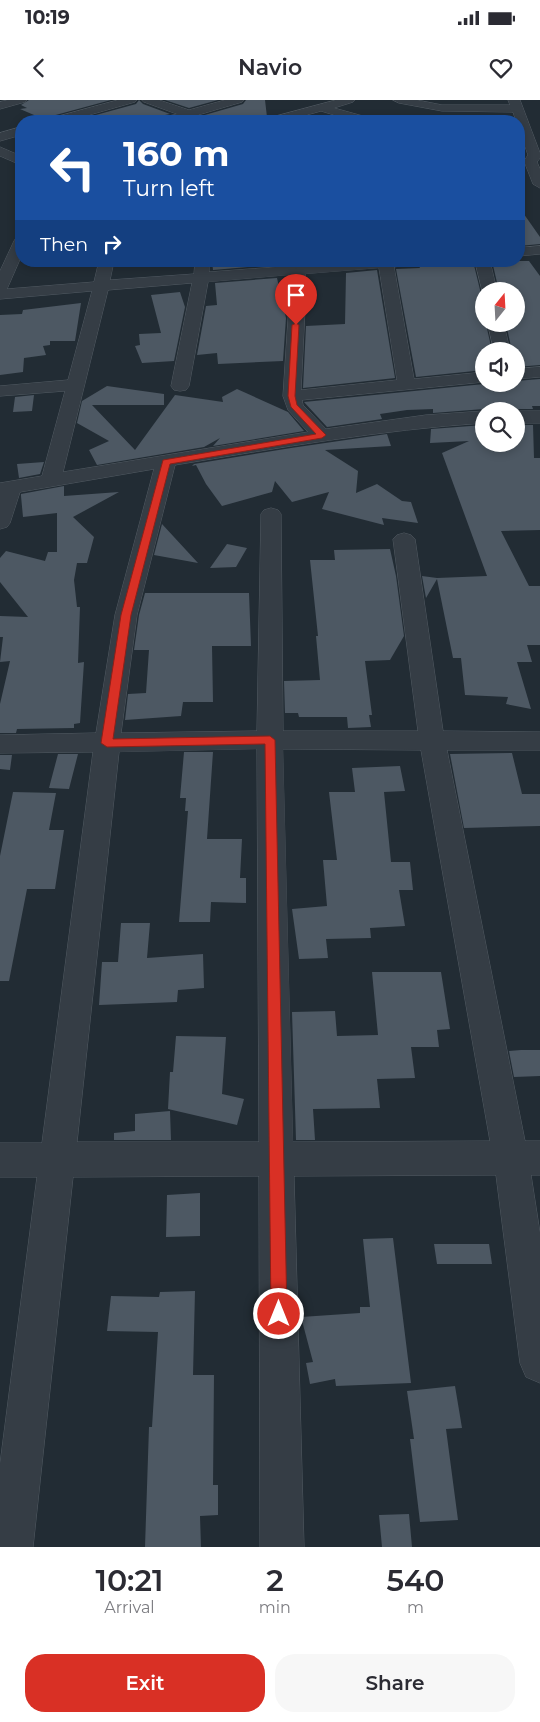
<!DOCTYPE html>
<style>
:root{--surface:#fff;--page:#f7f7f7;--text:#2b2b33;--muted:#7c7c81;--accent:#d93025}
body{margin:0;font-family:Montserrat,sans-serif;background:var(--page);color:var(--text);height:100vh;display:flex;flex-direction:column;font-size:19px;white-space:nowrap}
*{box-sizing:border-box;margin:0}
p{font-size:16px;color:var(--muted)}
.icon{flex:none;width:28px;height:28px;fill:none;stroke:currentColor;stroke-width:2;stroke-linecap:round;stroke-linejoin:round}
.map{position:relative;height:1447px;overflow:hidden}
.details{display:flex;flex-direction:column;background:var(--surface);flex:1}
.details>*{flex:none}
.banner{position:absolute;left:15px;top:15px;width:510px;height:152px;border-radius:20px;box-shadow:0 2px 8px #0003;background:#1a4fa0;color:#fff;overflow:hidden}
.needle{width:32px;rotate:18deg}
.controls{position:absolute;left:475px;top:182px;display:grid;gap:10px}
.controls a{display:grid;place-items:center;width:50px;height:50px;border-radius:50%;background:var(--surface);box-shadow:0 2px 8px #0003;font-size:25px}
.pin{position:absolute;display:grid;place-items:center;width:42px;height:42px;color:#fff;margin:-51px -21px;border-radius:50% 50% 50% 0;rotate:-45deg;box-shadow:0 0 5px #0007}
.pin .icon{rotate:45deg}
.me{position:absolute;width:55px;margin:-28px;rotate:0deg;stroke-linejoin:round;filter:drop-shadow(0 0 4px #0008)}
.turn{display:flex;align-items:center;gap:18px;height:105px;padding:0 25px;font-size:22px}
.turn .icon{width:65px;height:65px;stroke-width:2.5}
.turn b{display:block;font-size:35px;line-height:42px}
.then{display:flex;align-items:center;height:48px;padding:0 25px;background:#0003;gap:10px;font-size:19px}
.eta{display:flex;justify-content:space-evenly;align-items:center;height:85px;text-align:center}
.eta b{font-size:30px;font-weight:600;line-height:35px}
.primary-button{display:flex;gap:10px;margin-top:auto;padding:10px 25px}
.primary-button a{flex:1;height:58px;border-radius:20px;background:var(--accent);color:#fff;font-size:20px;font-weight:600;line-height:58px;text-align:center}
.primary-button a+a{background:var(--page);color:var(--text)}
.status{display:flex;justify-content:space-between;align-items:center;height:35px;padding:0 25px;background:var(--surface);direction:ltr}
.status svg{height:14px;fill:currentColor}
header{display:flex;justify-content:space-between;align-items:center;height:65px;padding:0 25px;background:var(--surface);font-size:22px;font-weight:600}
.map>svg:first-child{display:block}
.building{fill:#4d5863}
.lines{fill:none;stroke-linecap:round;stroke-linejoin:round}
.minor-casing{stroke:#525b63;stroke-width:1}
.minor{fill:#353d45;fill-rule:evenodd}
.route{fill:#d93025;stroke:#8d1f18}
</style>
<div class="status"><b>10:19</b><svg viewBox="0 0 49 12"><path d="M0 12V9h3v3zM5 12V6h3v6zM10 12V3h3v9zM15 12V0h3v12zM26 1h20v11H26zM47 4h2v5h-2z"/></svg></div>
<header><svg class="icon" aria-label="back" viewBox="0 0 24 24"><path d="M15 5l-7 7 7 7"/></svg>Navio<svg class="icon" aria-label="heart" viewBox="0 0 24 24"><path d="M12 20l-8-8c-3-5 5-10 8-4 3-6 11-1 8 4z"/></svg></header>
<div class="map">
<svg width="540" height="1447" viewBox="0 0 540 1447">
<rect width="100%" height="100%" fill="#222c34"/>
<path class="building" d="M29 0H111L52 16 48 21 20 9 27 8 21 5Z
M139 0 143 4 170 14 160 16 156 21H74L136 4Z
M165 0H218L189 8Z
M246 0H265L267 17 265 21H184L243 4Z
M519 107 540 137V144L519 146Z
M212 161H247L248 167 213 170Z
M451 161H473L481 194 484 196V224H486L492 251H484V270L416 277 396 169 420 168 418 164Z
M492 161H529L540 176V265L516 267V251H512L506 224H516V191H499Z
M377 170 395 278 303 288 306 226 345 224 346 173Z
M277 178 286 218 283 261 218 264 217 253 197 255 206 206 217 205 215 183Z
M180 192 185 207 174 261 142 263 135 246 140 245 139 234 161 233 151 195Z
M81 203 75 241H50V245L43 246 46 255 24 258 23 272 0 275V215L22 214 23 210Z
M540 279V306H532L533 309H516L514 311H486L484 309 433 313V309L407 310 380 314 382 319 327 327 304 302 484 284H516V281Z
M107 286 164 294V305H92L135 350 175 295 223 302 222 297 237 289 288 312 304 331 213 346 220 338 204 347 97 365 89 350 109 341 77 323 82 301Z
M34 295 32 311 13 312 15 297Z
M484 325V344H516V325H533L534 358H540V430L501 431 529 486H540V545H527L532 562H517L531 609 506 604 508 597 465 595 461 558H453L437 479 426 498 422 476 437 478 487 476 442 353 469 341 430 343 431 329Z
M387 334 391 346 325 350 358 371 356 393 377 384 402 401 411 402 418 423 382 418 384 425 322 409 329 392 292 402 275 381 272 392 222 406 206 384 196 365 192 366 194 364 291 348Z
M44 362 40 374 19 378 17 364Z
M64 386V396L119 392 73 417 94 437 87 463H77L74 480 77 507H80L78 563 84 562 80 623 74 624V628L17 629 16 633H0V604L10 561 0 562 3 537H0V516L28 517 0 482V458L6 451 45 461 48 452H57V413L23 417 21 396V394Z
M162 424 198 463 154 455Z
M227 444 247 448 236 467 210 468Z
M390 449 396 476 404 536 390 560 365 561 372 615H369L371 627 348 628 347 617H299L298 613H285L284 581 320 580 316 536H318L310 460H335L334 450Z
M145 493H249L251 546H212L213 602H183L181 616 125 620 128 594 146 593 149 550H134L139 515Z
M184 652H213L207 739H242L240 778H246V803L211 802 210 822H179L188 711H185L186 698H180Z
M512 653 522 694H540V726L464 728 450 654Z
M58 654H78L69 689 49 688Z
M0 655H12L10 670 0 669Z
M400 666 405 691 384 692 391 762H410L413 790H399L405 826 370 828 371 838 326 839 328 858 299 859 292 809 327 806 323 760H337L329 692H355L352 668Z
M13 692 56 693 49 730H64L55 789H27L9 881H0V756Z
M121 823H150L147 858 203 854 204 888 178 890 177 902 99 905 102 862H118Z
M372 872H441L450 929 437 930 439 947H411L415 978 377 979 380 1008 313 1009 315 1040H296L292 912 335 911 337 936 378 935Z
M176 936 226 937 222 994 244 999 237 1025 168 1009 170 972H173Z
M521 950H540V976L514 977 509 951Z
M170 1011 171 1040H114V1033L135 1031V1014Z
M200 1093V1136L166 1137 167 1095Z
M393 1138 411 1283 336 1286 335 1279 310 1284 306 1263 313 1262 301 1217 360 1213V1207H370L363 1139Z
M434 1144H489L492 1164H437Z
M195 1191 193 1275H214L213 1385H218V1415L200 1416 201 1447H145L149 1327H152L158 1232 107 1231 111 1196 159 1197 160 1192Z
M455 1286 462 1328 446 1329 458 1420 420 1422 410 1339H414L407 1291Z
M409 1414 412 1447H382L379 1415Z"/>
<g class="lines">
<g class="minor-casing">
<path id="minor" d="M8 0H27L25 2 0 9V2Z
M118 0H137L135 2 68 21H50L52 18Z
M142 0H159L189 10 225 0H244L242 2 198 15 196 17 176 21H158L160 18 177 14 144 2Z
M336 0H355L353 2 334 8 370 18 372 21H354L321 11 285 21H267L269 18Z
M393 0H417L442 5H510L508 0H520L540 53V58L537 62 540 69V88L533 84 524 61 528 55 519 29V21H516L513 12 442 11 399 3Z
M21 27V35L0 41V33Z
M0 47 21 56V65L0 56Z
M21 137V157L7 189 94 182 99 161H114L110 180 194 174 195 161H209V172L289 166V161H303L304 165 348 161H414L412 164 394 167 414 279 484 272V282L302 300 303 305 326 329 426 315 484 311V323C380 330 278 348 175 365L137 515 121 633 257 631 261 414 264 410 271 408 278 410 281 414 283 631H418L393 439 397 435 404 433 411 435 415 439 443 631 540 632V650H447L525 1041H540V1075H531L540 1133V1283L526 1277 520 1263 496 1075 294 1076 304 1447H260L259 1076 73 1077 33 1447H0V1364L37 1077H0V1043H42L93 652 0 653V635L96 633 115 515 154 369 20 392 10 423 7 427 0 429V383L42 376 65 291 0 296V286L68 280 92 191 0 199V171L14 141 16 138ZM379 168 397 280 301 290 306 189 305 174ZM289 175 290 189 283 296 288 310 308 332 63 372 108 190 192 183 171 286 174 290 180 291 186 290 189 286 208 182ZM257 649 259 1042H77L119 652ZM283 649 421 650 490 1041 293 1042Z
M540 146V154L519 156V148Z
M475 161H490L497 191H484L483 194Z
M488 224H504L510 251H494Z
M540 267V277L516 279V269Z
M516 311H540V323H516Z"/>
</g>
<use href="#minor" class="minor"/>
</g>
<path class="route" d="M296 223 299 225 295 296 297 305 326 335 322 338 170 364 131 515 113 639 270 636 275 640 287 1214 285 1219 279 1222 273 1219 271 1214 265 644 107 647 101 643 121 515 163 360 316 334 291 307 288 296 292 225Z"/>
</svg>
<div class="controls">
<a><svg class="needle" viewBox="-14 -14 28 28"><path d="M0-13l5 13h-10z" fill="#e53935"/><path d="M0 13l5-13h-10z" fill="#7c7c81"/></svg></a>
<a><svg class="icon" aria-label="sound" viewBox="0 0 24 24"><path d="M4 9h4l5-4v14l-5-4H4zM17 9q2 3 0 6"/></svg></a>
<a><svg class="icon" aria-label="search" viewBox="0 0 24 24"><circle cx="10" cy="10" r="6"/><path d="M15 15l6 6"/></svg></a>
</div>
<div class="pin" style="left:296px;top:225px;background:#d93025"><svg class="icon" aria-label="arrive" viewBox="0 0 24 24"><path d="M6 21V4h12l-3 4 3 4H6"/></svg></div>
<svg class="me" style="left:279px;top:1214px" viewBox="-20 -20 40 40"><circle r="17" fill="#d93025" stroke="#fff" stroke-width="3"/><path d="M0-11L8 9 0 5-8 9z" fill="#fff"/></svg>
<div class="banner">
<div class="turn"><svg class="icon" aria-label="left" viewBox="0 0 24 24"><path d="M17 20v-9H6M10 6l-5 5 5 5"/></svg><div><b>160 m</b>Turn left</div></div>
<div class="then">Then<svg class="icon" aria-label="right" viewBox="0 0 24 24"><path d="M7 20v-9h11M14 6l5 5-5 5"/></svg></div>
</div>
</div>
<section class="details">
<div class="eta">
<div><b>10:21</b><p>Arrival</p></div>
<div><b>2</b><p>min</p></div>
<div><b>540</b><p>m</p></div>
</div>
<div class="primary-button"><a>Exit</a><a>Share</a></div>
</section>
